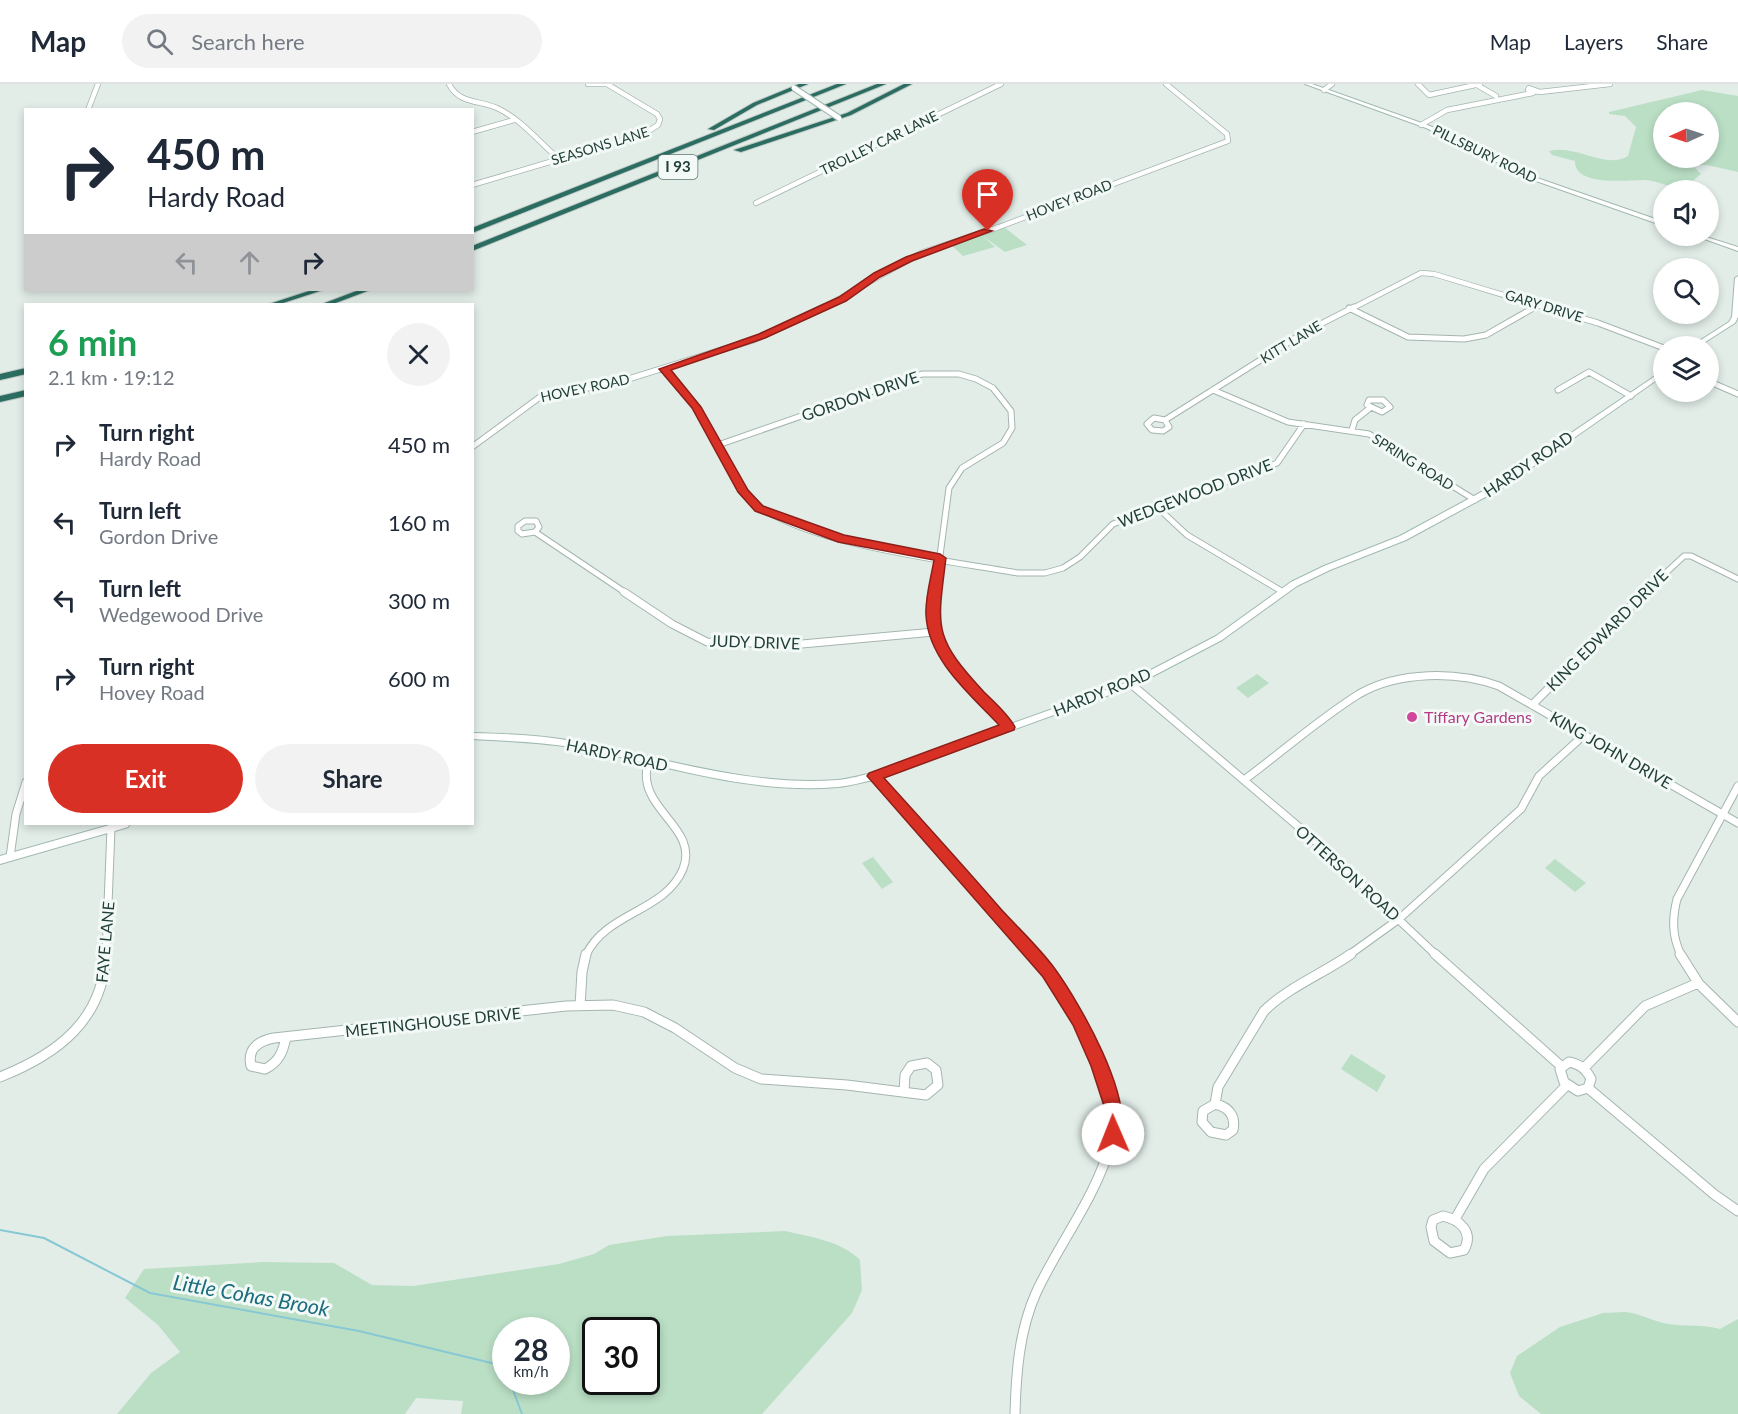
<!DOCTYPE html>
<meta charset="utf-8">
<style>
:root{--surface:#fff;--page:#f2f2f3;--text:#1f2937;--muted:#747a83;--line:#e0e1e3;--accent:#d93025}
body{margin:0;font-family:Lato,sans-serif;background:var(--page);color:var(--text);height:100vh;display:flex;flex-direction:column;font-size:22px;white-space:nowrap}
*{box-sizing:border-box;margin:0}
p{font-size:20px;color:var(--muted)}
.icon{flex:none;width:33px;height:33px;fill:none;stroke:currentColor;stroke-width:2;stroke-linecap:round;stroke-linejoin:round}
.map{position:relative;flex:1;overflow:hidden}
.drawer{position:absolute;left:24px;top:219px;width:450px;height:522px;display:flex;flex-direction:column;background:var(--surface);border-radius:0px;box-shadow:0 3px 9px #0003}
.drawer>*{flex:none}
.banner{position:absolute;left:24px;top:24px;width:450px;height:183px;border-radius:0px;box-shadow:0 3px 9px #0003;background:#fff;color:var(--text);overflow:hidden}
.needle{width:39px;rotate:267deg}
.fabs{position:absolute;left:1653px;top:18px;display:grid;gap:12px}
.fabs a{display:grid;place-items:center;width:66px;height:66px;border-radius:50%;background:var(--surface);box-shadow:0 3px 9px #0003;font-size:30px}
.speed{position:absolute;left:492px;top:1233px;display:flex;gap:12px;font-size:30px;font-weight:700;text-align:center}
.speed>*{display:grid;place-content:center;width:78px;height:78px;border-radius:50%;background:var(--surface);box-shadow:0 3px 9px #0003;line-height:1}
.speed small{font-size:15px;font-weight:400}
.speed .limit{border:3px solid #111;border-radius:9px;background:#fff;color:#111}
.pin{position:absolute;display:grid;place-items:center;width:51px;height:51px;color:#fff;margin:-62px -26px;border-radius:50% 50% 50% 0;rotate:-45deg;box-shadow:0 0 6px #0007}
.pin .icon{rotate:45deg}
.me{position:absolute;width:66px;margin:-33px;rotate:359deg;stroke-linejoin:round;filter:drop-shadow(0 0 4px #0008)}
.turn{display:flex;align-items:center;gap:21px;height:126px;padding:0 24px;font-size:27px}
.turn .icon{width:78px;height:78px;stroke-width:2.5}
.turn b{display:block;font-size:42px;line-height:51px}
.lanes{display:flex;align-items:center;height:57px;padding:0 24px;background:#0003;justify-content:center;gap:30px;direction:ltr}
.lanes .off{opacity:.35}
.round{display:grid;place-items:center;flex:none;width:63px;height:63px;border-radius:32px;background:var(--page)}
.head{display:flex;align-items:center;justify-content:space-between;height:102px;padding:0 24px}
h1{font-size:36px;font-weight:700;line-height:45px;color:#1e9e55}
.primary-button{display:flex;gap:12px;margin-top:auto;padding:12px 24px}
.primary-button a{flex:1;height:69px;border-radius:36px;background:var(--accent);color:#fff;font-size:24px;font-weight:700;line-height:69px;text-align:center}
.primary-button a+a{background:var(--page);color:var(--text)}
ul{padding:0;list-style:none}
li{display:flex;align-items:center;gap:18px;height:78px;padding:0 24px}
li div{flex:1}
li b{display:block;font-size:22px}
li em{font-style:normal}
header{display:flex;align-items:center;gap:36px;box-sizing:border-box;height:84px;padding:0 30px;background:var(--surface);border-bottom:2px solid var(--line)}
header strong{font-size:28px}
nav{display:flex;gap:33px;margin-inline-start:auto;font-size:21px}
.search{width:420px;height:54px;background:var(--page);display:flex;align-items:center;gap:15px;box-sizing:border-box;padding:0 21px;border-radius:33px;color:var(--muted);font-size:22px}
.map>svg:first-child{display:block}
.green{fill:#badfc5;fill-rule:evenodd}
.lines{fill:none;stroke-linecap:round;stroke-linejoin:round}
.stream{stroke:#88c8d5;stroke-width:2}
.street-far3-casing{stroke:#a4b5b0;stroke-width:6}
.street-far2-casing{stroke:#a4b5b0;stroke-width:7}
.street-far1-casing{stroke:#a4b5b0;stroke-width:9}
.street-casing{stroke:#a4b5b0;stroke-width:11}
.secondary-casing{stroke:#a0b9b1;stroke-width:2}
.highway-casing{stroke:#c1c9c7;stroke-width:2}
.street-far3{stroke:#fff;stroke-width:4.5}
.street-far2{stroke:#fff;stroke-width:5}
.street-far1{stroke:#fff;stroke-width:7}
.street{stroke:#fff;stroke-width:9}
.secondary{fill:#fff;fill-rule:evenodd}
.highway{fill:#2b6d60;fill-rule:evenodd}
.secondary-bridge-casing{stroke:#a0b9b1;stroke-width:7;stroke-linecap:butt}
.secondary-bridge{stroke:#fff;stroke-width:5}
.route{fill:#d93025;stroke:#8d1f18;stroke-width:1.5}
.hotel-dot{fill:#d1479c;stroke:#f3f9f6;stroke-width:2}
.labels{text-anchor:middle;stroke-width:6;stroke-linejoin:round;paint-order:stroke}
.far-street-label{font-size:14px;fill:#213f38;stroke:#f3f9f6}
.shield{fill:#f3f9f6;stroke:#607771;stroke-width:1.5}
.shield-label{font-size:15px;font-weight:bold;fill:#213f38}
.street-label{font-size:16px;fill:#213f38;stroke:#f3f9f6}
.hotel-label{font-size:16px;fill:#b23c85;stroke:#f3f9f6;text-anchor:start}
.near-water-label{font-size:21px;font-style:italic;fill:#186c7e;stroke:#f3f9f6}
</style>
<header>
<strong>Map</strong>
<div class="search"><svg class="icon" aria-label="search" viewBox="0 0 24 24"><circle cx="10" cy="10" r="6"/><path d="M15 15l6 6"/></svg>Search here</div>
<nav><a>Map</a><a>Layers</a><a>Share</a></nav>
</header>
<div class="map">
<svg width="1738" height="1330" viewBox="0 0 1738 1330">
<rect width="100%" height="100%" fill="#e2ede8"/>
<path class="green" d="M1702 6 1738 12V88L1707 81H1692L1701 90 1682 106C1670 103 1657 97 1645 96 1630 96 1574 103 1575 77L1552 71 1549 67C1577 60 1605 86 1628 72L1636 43 1625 32 1609 30V28ZM1708 28V74H1664V28Z
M1004 143 1027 161 1005 168 983 152 995 163 963 172 949 159Z
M1257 590 1269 599 1248 614 1236 604Z
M873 773 893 798 882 805 862 779Z
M1555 775 1586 799 1575 808 1545 784Z
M1351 970 1386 992 1377 1008 1341 985Z
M785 1147C811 1153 841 1157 860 1176L862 1206 852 1229 762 1330H461L463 1317 416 1314 405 1330H117L151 1289 180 1268 158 1241 125 1214 144 1185 263 1178 334 1179 372 1201 413 1202 559 1180 594 1170 609 1161 667 1152ZM556 1246V1298H506V1246ZM646 1246V1298H596V1246Z
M1626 1228C1641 1230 1653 1237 1668 1240 1685 1243 1702 1240 1720 1245L1738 1235V1330H1541L1519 1312 1510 1289 1517 1272 1560 1243 1603 1229Z"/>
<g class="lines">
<path class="stream" d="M0 1146 44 1154 150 1209 359 1247 504 1282 506 1285
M510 1298 522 1330"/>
<g class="street-far3-casing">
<path id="street-far3" d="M449 0C459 20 479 16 497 24 521 35 539 58 559 75
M588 0H606
M1418 0 1429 11 1480 0
M1477 1 1496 12
M1529 4 1540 8 1528 6Z
M1324 6 1332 0
M1540 8 1610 0
M88 26 98 0
M1421 41 1447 26 1533 9
M472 48 514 36
M472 101 644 50 658 41 660 35 657 30 607 0
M756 119 1001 0
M821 225 923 168 999 143 1228 57 1227 50 1166 0
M1351 225 1421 189 1434 190 1550 225
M1532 225 1539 221"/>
</g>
<g class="street-far2-casing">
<path id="street-far2" d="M1545 223 1598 239 1664 264
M1349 224 1408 253 1464 255 1486 251 1535 223
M664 285 697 325 741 406C781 459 952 477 1018 489H1045L1063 484 1080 473 1113 440 1277 379 1304 340
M1708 297 1738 310
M1213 306 1288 338 1369 350 1475 416
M1558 306 1589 288 1631 312
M1369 316H1383L1390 323 1382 328 1367 321Z
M1154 334 1165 336 1169 343 1163 347 1152 346 1147 340Z
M1165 336 1305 248 1354 223
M1352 346 1355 336 1370 324
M718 361 922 290H959L976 295 993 304 1011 327 1012 344 1003 359 962 384 949 404 935 509
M472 363 540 313 619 298 753 256 824 223
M1158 424 1187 451 1283 508
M525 437H536L539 443 535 448 522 450 518 447V442Z
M535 448 626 509
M1644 509 1684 472H1691L1738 495"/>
</g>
<g class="street-far1-casing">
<path id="street-far1" d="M624 508 672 540 707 558 802 560 934 548
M935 508C926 573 968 601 1009 643
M1131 600 1320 761 1436 871
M1532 621 1645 508
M874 692 1033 871
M1244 696C1282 668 1319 635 1359 610 1399 587 1457 587 1499 602L1738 739
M10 773 16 730 26 698
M106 871 111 744
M586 871C606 828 665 828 683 785 700 742 635 726 648 678
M1349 871 1399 835 1521 725 1539 692 1584 651
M1681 871C1672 852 1672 835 1677 815L1738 702"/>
</g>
<g class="street-casing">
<path id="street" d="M1435 870 1561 982
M1680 870 1699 900 1738 938
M580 922 582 888 586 870
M286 953C283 968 279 978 265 985L251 982C247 965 258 957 274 954L566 922 613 921 644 928 675 944 735 984 761 995 847 1001 926 1011 938 1001 936 986 927 979 911 982 905 991 904 1008
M1569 978C1580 980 1586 985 1591 995L1588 1004 1578 1007 1564 998 1560 985Z
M1584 984 1645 922 1698 899
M0 993C58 970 103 936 106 870
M1588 1004 1715 1111 1738 1127
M1215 1020C1229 1023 1236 1032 1233 1046L1226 1051 1211 1048 1202 1038 1203 1027Z
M1215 1020 1218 1003 1264 927C1287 904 1324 889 1351 870
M1443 1132C1460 1136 1474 1148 1464 1166L1450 1169 1434 1157 1431 1143 1433 1136Z
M1455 1135 1484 1085 1567 1001
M1015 1330C1016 1290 1019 1247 1036 1209 1059 1159 1097 1112 1111 1058 1125 1006 1066 908 1032 870"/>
</g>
<g class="secondary-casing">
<path id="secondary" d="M1305 0H1312L1430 42 1540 95 1664 138V142L1536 97 1426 44Z
M1696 152H1703L1738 163V167Z
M1738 192V233L1735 239 1699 262H1692L1693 261 1729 238 1732 233 1735 194Z
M1664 286V291L1502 404 1406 456 1330 486 1297 502 1222 556 1134 602 874 696C862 698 850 702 838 703 749 711 663 680 577 664 543 658 507 657 472 655V649C507 650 543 651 577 658 663 673 749 703 838 696 850 695 862 691 873 689L1128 598 1216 552 1291 498 1324 482 1400 452 1496 400Z
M113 740H130L128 743 125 744 0 780V772Z"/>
</g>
<g class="highway-casing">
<path id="highway" d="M799 0H808L757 21 714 46 708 45 753 19Z
M837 0H846L472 149V144Z
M877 0H886L472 167V162Z
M904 0H912L851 31 741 68 734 66 847 29Z
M312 206H323L280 220H269Z
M359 206H370L333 220H322Z
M26 284V290L0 296V290Z
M26 306V312L0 318V312Z"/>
</g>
<use href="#street-far3" class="street-far3"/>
<use href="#street-far2" class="street-far2"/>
<use href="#street-far1" class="street-far1"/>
<use href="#street" class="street"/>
<use href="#secondary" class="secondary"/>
<use href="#highway" class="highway"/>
<g class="secondary-bridge-casing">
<path id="secondary-bridge" d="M794 4 839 34"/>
</g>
<use href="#secondary-bridge" class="secondary-bridge"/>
</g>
<path class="route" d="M984 145 992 147 912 177 880 193 846 217 765 254 671 286 701 323 748 406 763 422 844 451 940 470 946 474C937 545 933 553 984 608 995 619 1008 630 1015 643L1014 646 884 694C923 737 962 780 1000 824 1018 844 1039 863 1055 885 1079 918 1136 1016 1119 1056L1113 1058 1107 1056 1104 1022 1091 982 1073 941 1043 893 867 692 869 689 999 641C971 611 928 576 926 531 925 514 931 494 934 476L838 458 755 427 738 408 692 324 659 285 759 250 839 213 874 189 906 173Z"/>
<circle class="hotel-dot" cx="1412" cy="633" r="6"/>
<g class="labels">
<g class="far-street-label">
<text transform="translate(879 59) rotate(-26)" y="5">TROLLEY CAR LANE</text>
<text transform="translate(600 62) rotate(-17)" y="5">SEASONS LANE</text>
<text transform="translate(1485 70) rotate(26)" y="5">PILLSBURY ROAD</text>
<text transform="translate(1069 116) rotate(-21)" y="5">HOVEY ROAD</text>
<text transform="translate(1544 222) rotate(17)" y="5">GARY DRIVE</text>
<text transform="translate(1291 258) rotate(-31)" y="5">KITT LANE</text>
<text transform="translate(585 304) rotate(-12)" y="5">HOVEY ROAD</text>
<text transform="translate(1413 378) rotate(32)" y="5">SPRING ROAD</text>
</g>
<rect class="shield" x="658.5" y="71" width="39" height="24" rx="4.5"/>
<g class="shield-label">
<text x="678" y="88">I 93</text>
</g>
<g class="street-label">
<text transform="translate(860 312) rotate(-19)" y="6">GORDON DRIVE</text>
<text transform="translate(1528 380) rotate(-34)" y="6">HARDY ROAD</text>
<text transform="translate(1195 409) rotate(-21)" y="6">WEDGEWOOD DRIVE</text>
<text transform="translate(1607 546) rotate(-45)" y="6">KING EDWARD DRIVE</text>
<text transform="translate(755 558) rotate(2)" y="6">JUDY DRIVE</text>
<text transform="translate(1102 608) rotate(-22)" y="6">HARDY ROAD</text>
<text transform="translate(1611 666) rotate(30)" y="6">KING JOHN DRIVE</text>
<text transform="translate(617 671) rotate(12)" y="6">HARDY ROAD</text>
<text transform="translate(1348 789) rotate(42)" y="6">OTTERSON ROAD</text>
<text transform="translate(105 858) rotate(-85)" y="6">FAYE LANE</text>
<text transform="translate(433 938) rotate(-6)" y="6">MEETINGHOUSE DRIVE</text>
</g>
<g class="hotel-label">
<text x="1424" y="639">Tiffary Gardens</text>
</g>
<g class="near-water-label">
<text transform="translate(251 1212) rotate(10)" y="7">Little Cohas Brook</text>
</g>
</g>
</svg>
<div class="fabs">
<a><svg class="needle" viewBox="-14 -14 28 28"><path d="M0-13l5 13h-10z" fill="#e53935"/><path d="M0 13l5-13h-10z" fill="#747a83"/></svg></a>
<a><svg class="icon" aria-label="sound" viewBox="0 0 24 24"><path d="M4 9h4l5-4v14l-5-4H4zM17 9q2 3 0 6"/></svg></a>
<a><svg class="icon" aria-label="search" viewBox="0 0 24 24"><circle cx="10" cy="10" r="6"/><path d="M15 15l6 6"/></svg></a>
<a><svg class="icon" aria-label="layers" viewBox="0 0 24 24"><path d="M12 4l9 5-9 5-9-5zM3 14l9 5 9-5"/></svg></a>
</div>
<div class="speed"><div>28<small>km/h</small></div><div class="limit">30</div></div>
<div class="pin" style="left:988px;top:147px;background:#d93025"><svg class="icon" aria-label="arrive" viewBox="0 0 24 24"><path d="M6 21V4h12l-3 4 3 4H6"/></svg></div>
<svg class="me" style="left:1113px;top:1050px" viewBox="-20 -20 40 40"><circle r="19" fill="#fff"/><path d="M0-13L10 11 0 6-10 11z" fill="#d93025"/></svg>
<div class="banner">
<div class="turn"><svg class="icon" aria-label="right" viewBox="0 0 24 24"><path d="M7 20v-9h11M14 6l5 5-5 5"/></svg><div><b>450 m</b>Hardy Road</div></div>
<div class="lanes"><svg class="icon off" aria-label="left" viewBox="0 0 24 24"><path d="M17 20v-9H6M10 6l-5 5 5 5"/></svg><svg class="icon off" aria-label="ahead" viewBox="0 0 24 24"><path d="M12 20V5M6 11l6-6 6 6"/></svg><svg class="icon" aria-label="right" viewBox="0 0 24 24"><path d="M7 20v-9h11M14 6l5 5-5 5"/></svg></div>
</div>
<section class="drawer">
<div class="head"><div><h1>6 min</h1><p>2.1 km · 19:12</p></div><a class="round"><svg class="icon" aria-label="close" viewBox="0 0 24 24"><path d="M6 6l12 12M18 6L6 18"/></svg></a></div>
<ul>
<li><svg class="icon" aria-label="right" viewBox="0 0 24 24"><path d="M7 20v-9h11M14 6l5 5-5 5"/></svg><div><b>Turn right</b><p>Hardy Road</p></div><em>450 m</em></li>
<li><svg class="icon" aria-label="left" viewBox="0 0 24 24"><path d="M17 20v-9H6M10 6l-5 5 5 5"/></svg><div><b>Turn left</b><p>Gordon Drive</p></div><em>160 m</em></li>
<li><svg class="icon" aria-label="left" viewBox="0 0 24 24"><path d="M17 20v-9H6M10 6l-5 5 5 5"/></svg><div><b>Turn left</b><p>Wedgewood Drive</p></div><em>300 m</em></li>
<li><svg class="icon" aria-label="right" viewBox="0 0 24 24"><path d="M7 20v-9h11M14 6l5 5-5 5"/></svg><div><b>Turn right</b><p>Hovey Road</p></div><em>600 m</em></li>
</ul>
<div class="primary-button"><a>Exit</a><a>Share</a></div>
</section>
</div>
